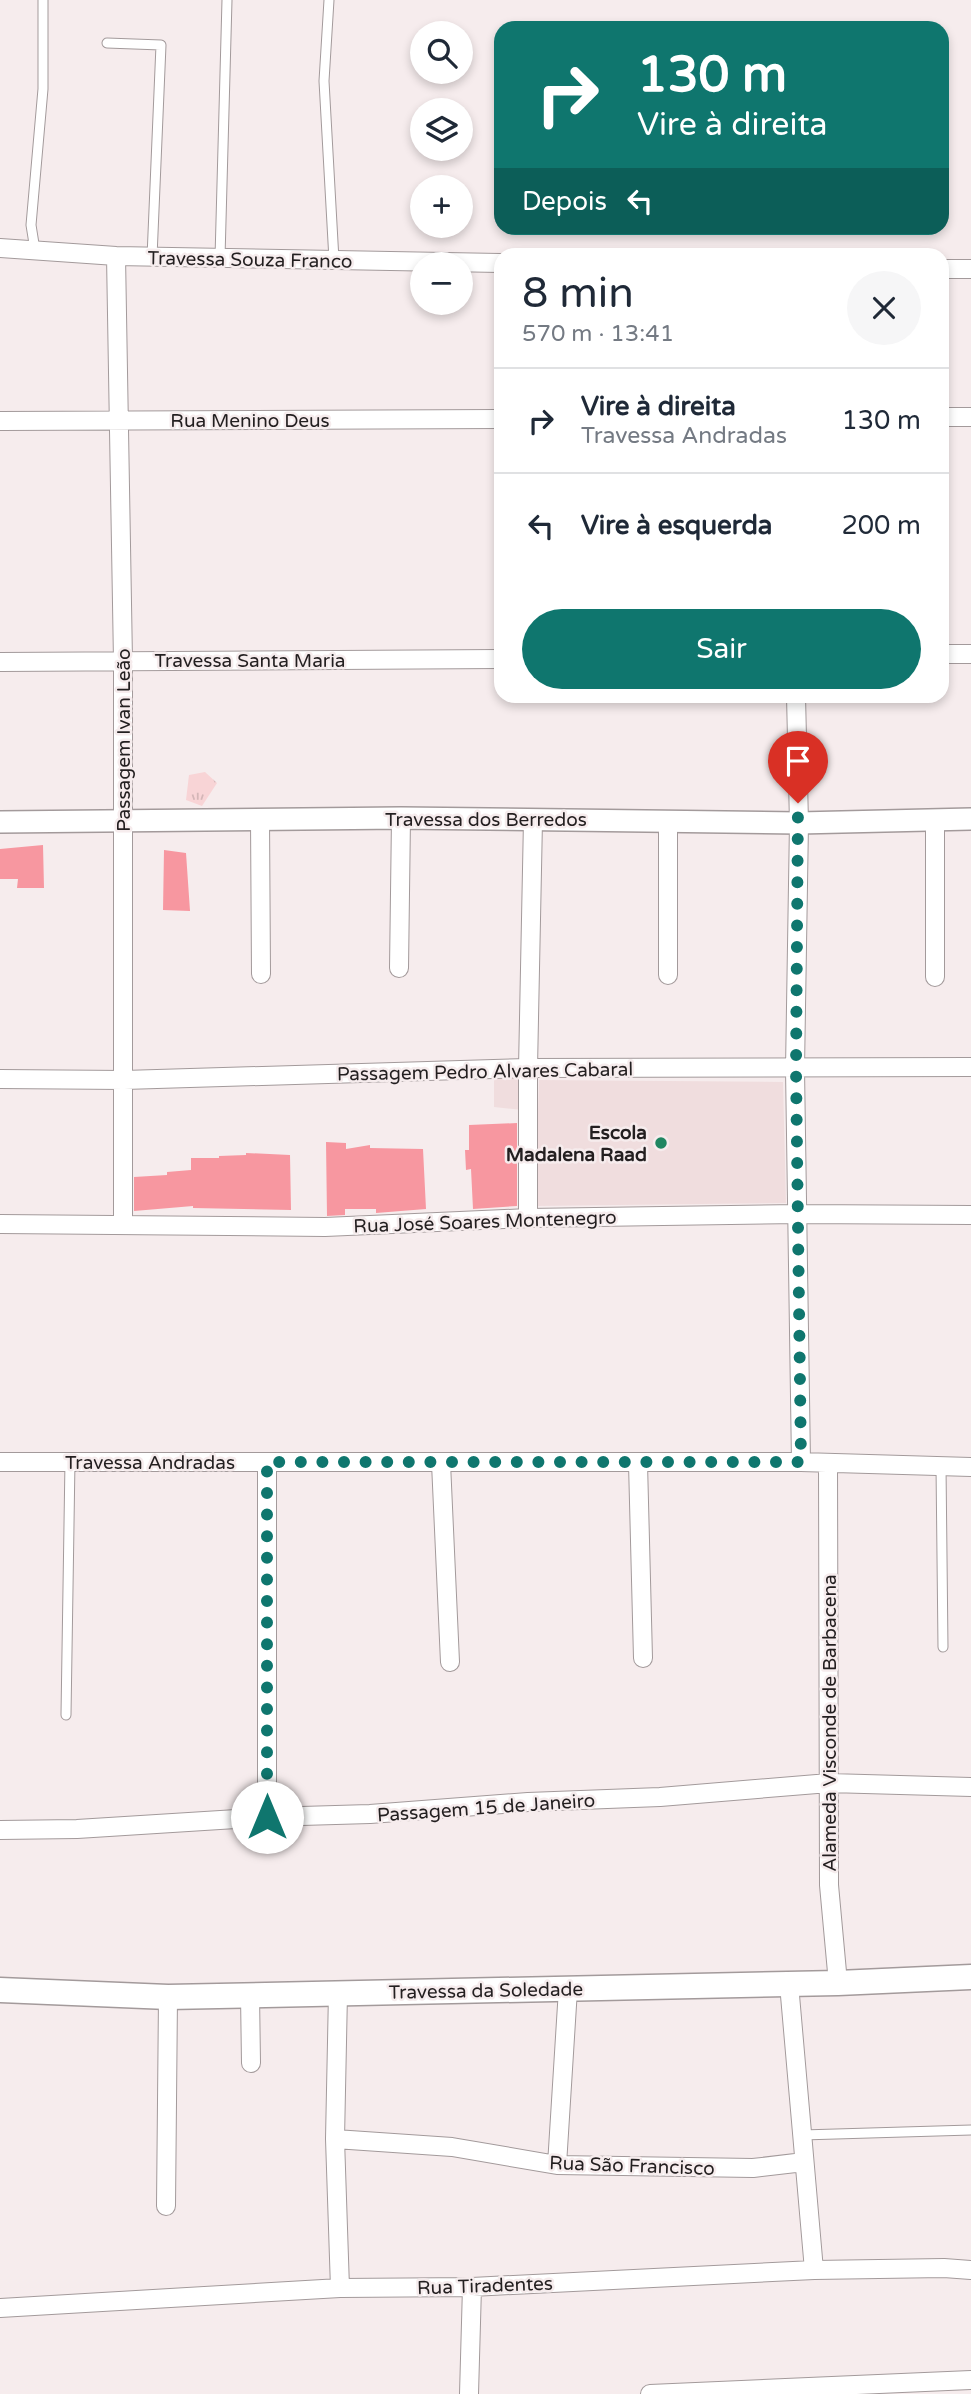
<!DOCTYPE html>
<html lang="pt">
<meta charset="utf-8">
<style>
:root{--surface:#fff;--page:#f6f6f7;--text:#1f2937;--muted:#747a83;--line:#e0e1e3;--accent:#0f766e}
body{margin:0;font-family:"Varela Round",sans-serif;background:var(--page);color:var(--text);height:100vh;display:flex;flex-direction:column;font-size:26px;white-space:nowrap}
*{box-sizing:border-box;margin:0}
p{font-size:23px;color:var(--muted)}
.icon{flex:none;width:38px;height:38px;fill:none;stroke:currentColor;stroke-width:2;stroke-linecap:round;stroke-linejoin:round}
.map{position:relative;flex:1;overflow:hidden}
.panel{position:absolute;left:494px;top:248px;width:455px;height:455px;display:flex;flex-direction:column;background:var(--surface);border-radius:21px;box-shadow:0 4px 10px #0003}
.panel>*{flex:none}
.hud{position:absolute;left:494px;top:21px;width:455px;height:214px;border-radius:21px;box-shadow:0 4px 10px #0003;background:#0f766e;color:#fff;overflow:hidden}
.buttons{position:absolute;left:410px;top:21px;display:grid;gap:14px}
.buttons a{display:grid;place-items:center;width:63px;height:63px;border-radius:50%;background:var(--surface);box-shadow:0 4px 10px #0003;font-size:35px}
.pin{position:absolute;display:grid;place-items:center;width:60px;height:60px;color:#fff;margin:-72px -30px;border-radius:50% 50% 50% 0;rotate:-45deg;box-shadow:0 0 7px #0007}
.pin .icon{rotate:45deg}
.me{position:absolute;width:77px;margin:-38px;rotate:0deg;stroke-linejoin:round;filter:drop-shadow(0 0 5px #0008)}
.turn{display:flex;align-items:center;gap:24px;height:147px;padding:0 28px;font-size:32px}
.turn .icon{width:91px;height:91px;stroke-width:2.5}
.turn b{display:block;font-size:49px;line-height:60px}
.then{display:flex;align-items:center;height:66px;padding:0 28px;background:#0003;gap:14px;font-size:26px}
.round{display:grid;place-items:center;flex:none;width:74px;height:74px;border-radius:37px;background:var(--page)}
.summary{display:flex;align-items:center;justify-content:space-between;height:119px;padding:0 28px}
h1{font-size:42px;font-weight:600;line-height:52px}
.action{display:flex;gap:14px;margin-top:auto;padding:14px 28px}
.action a{flex:1;height:80px;border-radius:42px;background:var(--accent);color:#fff;font-size:28px;font-weight:600;line-height:80px;text-align:center}
ul{padding:0;list-style:none}
li{display:flex;align-items:center;gap:21px;height:105px;padding:0 28px;border-top:2px solid var(--line)}
li div{flex:1}
li b{display:block;font-size:26px}
li em{font-style:normal}
.map>svg:first-child{display:block}
.built{fill:#f0ddde}
.grass{fill:url(#grass-tufts)}
.building{fill:#f797a0}
.lines{fill:none;stroke-linecap:round;stroke-linejoin:round}
.service-casing{stroke:#a39a9b;stroke-width:11}
.minor-casing{stroke:#a39a9b;stroke-width:20}
.tertiary-casing{stroke:#a39a9b;stroke-width:24}
.secondary-casing{stroke:#a39a9b;stroke-width:27}
.service{stroke:#fff;stroke-width:9}
.minor{stroke:#fff;stroke-width:18}
.tertiary{stroke:#fff;stroke-width:21}
.secondary{stroke:#fff;stroke-width:24}
.route{stroke:#0f766e;stroke-width:12;stroke-dasharray:0 21.6}
.poi-dot{fill:#208661;stroke:#f6eced;stroke-width:2.5}
.labels{text-anchor:middle;stroke-width:5;stroke-linejoin:round;paint-order:stroke}
.street-label{font-size:19px;fill:#231f20;stroke:#f6eced}
.poi-label{font-size:19px;font-weight:bold;fill:#231f20;stroke:#f6eced;text-anchor:end}
</style>
<div class="map">
<svg width="971" height="2394" viewBox="0 0 971 2394">
<defs>
<pattern id="grass-tufts" width="24" height="20" patternUnits="userSpaceOnUse" patternTransform="scale(1.75)"><rect width="24" height="20" fill="#f8d4d6"/><path d="M3 7l-1-3M5 7V3M7 7l1-3M15 17l-1-3M17 17v-4M19 17l1-3" fill="none" stroke="#d4b6b7"/></pattern>
</defs>
<rect width="100%" height="100%" fill="#f6eced"/>
<path class="built" d="M522 1074 523 1110 494 1107V1075Z
M539 1080 783 1082 786 1203 535 1206Z"/>
<path class="grass" d="M205 772 217 783 202 806 186 800 189 775Z"/>
<path class="building" d="M43 845 44 888H17L18 879H0V849Z
M164 850 186 853 190 911 163 910Z
M517 1123V1206L473 1209 471 1169 466 1170 465 1150H469V1125Z
M326 1142 346 1143V1149L370 1145V1148L423 1149 426 1209 376 1213V1209H345V1215L327 1216Z
M246 1153 290 1155 291 1210 193 1208V1206L134 1211V1177L167 1175V1172L191 1170V1158H219V1156L246 1155Z"/>
<g class="lines">
<g class="service-casing">
<path id="service" d="M329 0 324 81 334 260
M107 43 161 45 152 257
M35 250 31 225 43 89V0
M220 258 227 0
M941 1466 943 1647
M66 1715 70 1461
M802 2135 971 2130"/>
</g>
<g class="minor-casing">
<path id="minor" d="M0 248 116 256 500 263
M116 256 123 661V1224
M942 269H971
M942 417H971
M0 421 500 419
M942 654H971
M0 662 500 659
M796 696 799 823 795 1069 801 1462
M260 819 261 974
M399 968 401 818
M668 975V820
M935 977V819
M0 1079 124 1080 528 1068 971 1067
M528 1218V1068L533 820
M0 1224 325 1227 528 1218 798 1214 971 1215
M0 1462H801L971 1467
M441 1463 450 1662
M638 1463 643 1658
M828 1463 829 1885 838 1983
M267 1817V1462
M0 1830 77 1829 267 1817 370 1814 528 1802 660 1797 829 1783 971 1787
M789 1984 814 2270
M338 1993 335 2139 340 2288
M250 1995 251 2063
M335 2139 452 2147 557 2165 753 2168 804 2162
M557 2165 568 1989
M166 2206 168 1997
M0 2308 340 2288 472 2287 814 2270 944 2268 971 2270
M469 2394 472 2287
M650 2394 971 2380"/>
</g>
<g class="tertiary-casing">
<path id="tertiary" d="M0 822 401 818 799 823 971 819"/>
</g>
<g class="secondary-casing">
<path id="secondary" d="M0 1990 168 1997 838 1983 971 1977"/>
</g>
<use href="#service" class="service"/>
<use href="#minor" class="minor"/>
<use href="#tertiary" class="tertiary"/>
<use href="#secondary" class="secondary"/>
</g>
<g class="lines">
<path class="route" d="M267 1817V1462H801L796 1069 798 803"/>
</g>
<circle class="poi-dot" cx="661" cy="1143" r="7"/>
<g class="labels">
<g class="street-label">
<text transform="translate(250 259) rotate(1)" y="7">Travessa Souza Franco</text>
<text x="250" y="427">Rua Menino Deus</text>
<text x="250" y="667">Travessa Santa Maria</text>
<text transform="translate(123 740) rotate(-90)" y="7">Passagem Ivan Leão</text>
<text x="486" y="826">Travessa dos Berredos</text>
<text transform="translate(485 1071) rotate(-1)" y="7">Passagem Pedro Alvares Cabaral</text>
<text transform="translate(485 1221) rotate(-2)" y="7">Rua José Soares Montenegro</text>
<text x="150" y="1469">Travessa Andradas</text>
<text transform="translate(829 1723) rotate(-90)" y="7">Alameda Visconde de Barbacena</text>
<text transform="translate(486 1807) rotate(-4)" y="7">Passagem 15 de Janeiro</text>
<text transform="translate(486 1990) rotate(-1)" y="7">Travessa da Soledade</text>
<text transform="translate(632 2165) rotate(2)" y="7">Rua São Francisco</text>
<text transform="translate(485 2285) rotate(-2)" y="7">Rua Tiradentes</text>
</g>
<g class="poi-label">
<text x="647" y="1139">Escola<tspan x="647" dy="22">Madalena Raad</tspan></text>
</g>
</g>
</svg>
<div class="buttons">
<a><svg class="icon" aria-label="search" viewBox="0 0 24 24"><circle cx="10" cy="10" r="6"/><path d="M15 15l6 6"/></svg></a>
<a><svg class="icon" aria-label="layers" viewBox="0 0 24 24"><path d="M12 4l9 5-9 5-9-5zM3 14l9 5 9-5"/></svg></a>
<a>+</a>
<a>−</a>
</div>
<div class="pin" style="left:798px;top:803px;background:#d93025"><svg class="icon" aria-label="arrive" viewBox="0 0 24 24"><path d="M6 21V4h12l-3 4 3 4H6"/></svg></div>
<svg class="me" style="left:267px;top:1817px" viewBox="-20 -20 40 40"><circle r="19" fill="#fff"/><path d="M0-13L10 11 0 6-10 11z" fill="#0f766e"/></svg>
<div class="hud">
<div class="turn"><svg class="icon" aria-label="right" viewBox="0 0 24 24"><path d="M7 20v-9h11M14 6l5 5-5 5"/></svg><div><b>130 m</b>Vire à direita</div></div>
<div class="then">Depois<svg class="icon" aria-label="left" viewBox="0 0 24 24"><path d="M17 20v-9H6M10 6l-5 5 5 5"/></svg></div>
</div>
<section class="panel">
<div class="summary"><div><h1>8 min</h1><p>570 m · 13:41</p></div><a class="round"><svg class="icon" aria-label="close" viewBox="0 0 24 24"><path d="M6 6l12 12M18 6L6 18"/></svg></a></div>
<ul>
<li><svg class="icon" aria-label="right" viewBox="0 0 24 24"><path d="M7 20v-9h11M14 6l5 5-5 5"/></svg><div><b>Vire à direita</b><p>Travessa Andradas</p></div><em>130 m</em></li>
<li><svg class="icon" aria-label="left" viewBox="0 0 24 24"><path d="M17 20v-9H6M10 6l-5 5 5 5"/></svg><div><b>Vire à esquerda</b></div><em>200 m</em></li>
</ul>
<div class="action"><a>Sair</a></div>
</section>
</div>
